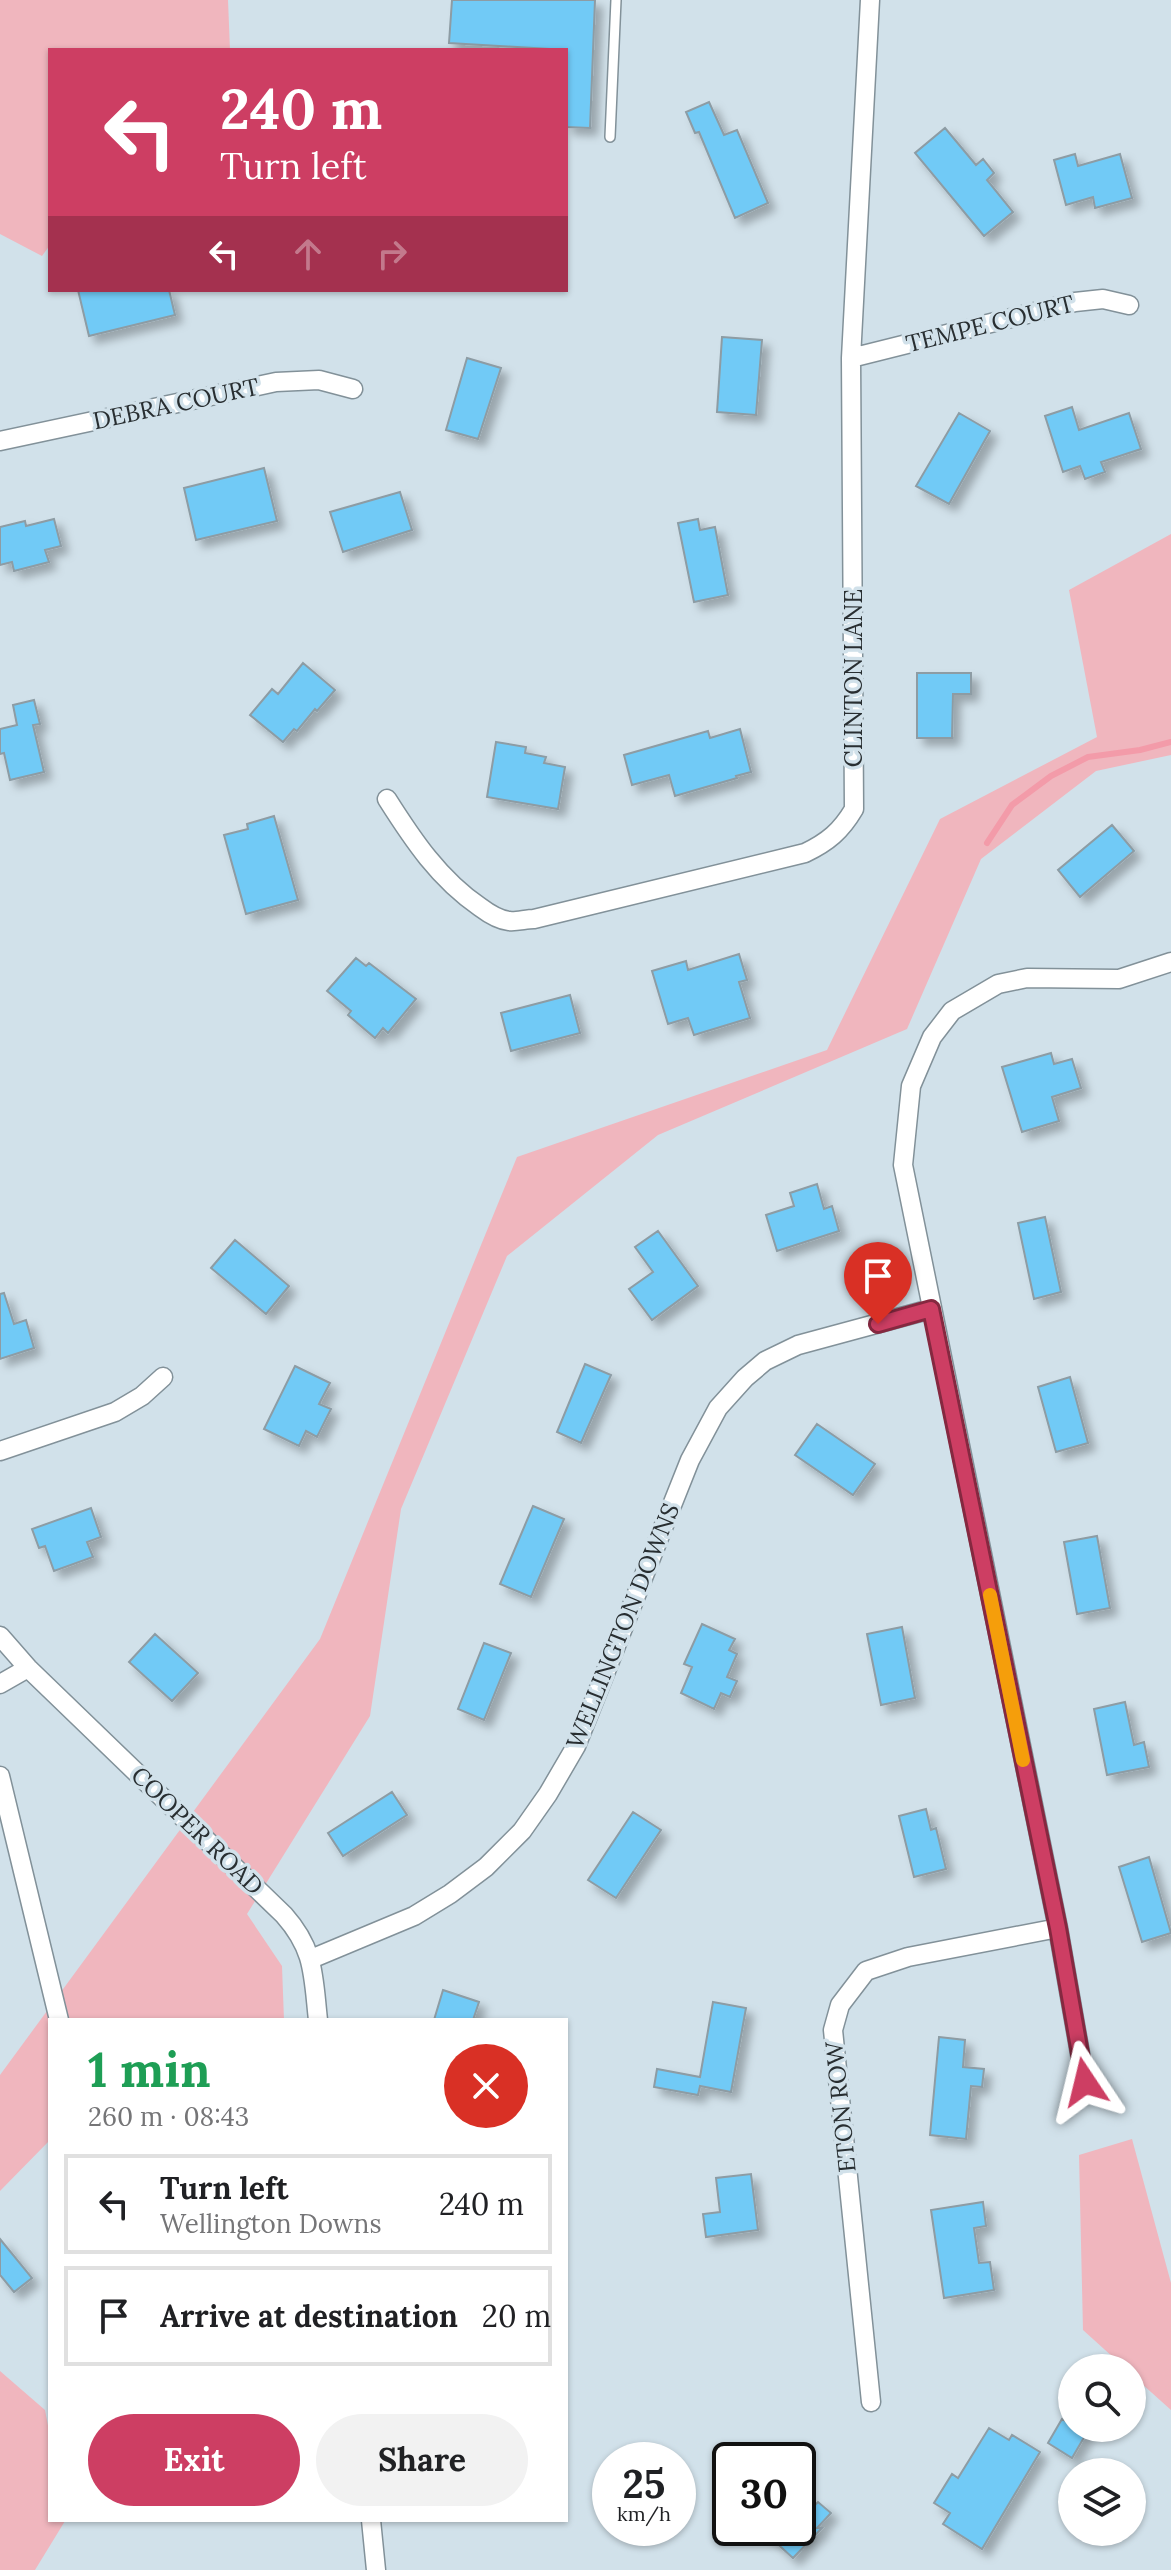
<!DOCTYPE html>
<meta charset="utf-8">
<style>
:root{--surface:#fff;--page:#f2f2f2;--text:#202124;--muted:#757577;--line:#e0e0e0;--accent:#cd3e63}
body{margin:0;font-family:Lora,serif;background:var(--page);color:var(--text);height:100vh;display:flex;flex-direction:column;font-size:30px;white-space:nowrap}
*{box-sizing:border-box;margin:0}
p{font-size:26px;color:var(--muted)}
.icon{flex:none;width:44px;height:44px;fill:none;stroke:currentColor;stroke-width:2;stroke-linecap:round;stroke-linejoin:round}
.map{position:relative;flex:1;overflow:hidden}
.sheet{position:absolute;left:48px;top:2018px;width:520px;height:504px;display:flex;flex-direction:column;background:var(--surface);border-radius:0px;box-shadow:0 2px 6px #0004}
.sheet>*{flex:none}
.guide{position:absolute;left:48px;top:48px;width:520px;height:244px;border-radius:0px;box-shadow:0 2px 6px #0004;background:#cd3e63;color:#fff;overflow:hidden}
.buttons{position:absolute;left:1058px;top:2354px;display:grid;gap:16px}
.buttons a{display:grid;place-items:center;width:88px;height:88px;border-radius:50%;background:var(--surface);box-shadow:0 2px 6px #0004;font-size:40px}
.speed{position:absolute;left:592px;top:2442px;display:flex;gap:16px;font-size:40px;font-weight:700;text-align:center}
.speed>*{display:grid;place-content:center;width:104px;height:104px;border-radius:50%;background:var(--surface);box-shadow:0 2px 6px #0004;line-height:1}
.speed small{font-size:20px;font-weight:400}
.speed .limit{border:4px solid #111;border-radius:12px;background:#fff;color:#111}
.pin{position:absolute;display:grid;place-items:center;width:68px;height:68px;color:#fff;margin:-82px -34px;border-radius:50% 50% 50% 0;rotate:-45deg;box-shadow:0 0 8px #0007}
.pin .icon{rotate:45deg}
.me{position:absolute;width:88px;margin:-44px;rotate:350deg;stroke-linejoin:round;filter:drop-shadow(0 0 6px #0008)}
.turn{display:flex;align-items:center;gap:28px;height:168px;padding:0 40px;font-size:36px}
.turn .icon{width:104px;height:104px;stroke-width:2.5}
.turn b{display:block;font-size:56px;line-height:68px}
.lanes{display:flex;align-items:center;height:76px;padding:0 40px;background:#0003;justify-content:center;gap:40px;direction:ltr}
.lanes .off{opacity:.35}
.round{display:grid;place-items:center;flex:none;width:84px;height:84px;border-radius:42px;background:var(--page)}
.head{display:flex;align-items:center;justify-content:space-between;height:136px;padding:0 40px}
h1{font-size:48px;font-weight:700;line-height:60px;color:#1e9e55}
.button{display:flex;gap:16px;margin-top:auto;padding:16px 40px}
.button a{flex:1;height:92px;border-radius:48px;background:var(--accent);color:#fff;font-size:32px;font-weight:700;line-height:92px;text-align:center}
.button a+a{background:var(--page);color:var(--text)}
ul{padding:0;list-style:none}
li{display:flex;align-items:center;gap:24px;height:100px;margin:0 16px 12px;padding:0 24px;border:4px solid var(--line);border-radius:0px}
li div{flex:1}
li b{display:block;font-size:30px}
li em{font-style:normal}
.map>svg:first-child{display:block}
.green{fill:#f0b6be}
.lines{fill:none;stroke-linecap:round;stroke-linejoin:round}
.stream{stroke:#f39ba9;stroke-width:6}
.building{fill:#71caf6;stroke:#8d9ca4;stroke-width:2;filter:url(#shadow)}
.lane-casing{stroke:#829199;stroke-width:12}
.street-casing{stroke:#829199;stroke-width:21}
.lane{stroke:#fff;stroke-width:9}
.street{stroke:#fff;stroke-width:18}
.route-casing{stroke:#852840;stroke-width:20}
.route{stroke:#cd3e63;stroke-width:14}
.slow{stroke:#f59e0b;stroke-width:14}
.labels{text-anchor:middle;stroke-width:7;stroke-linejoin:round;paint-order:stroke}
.street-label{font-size:24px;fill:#282e31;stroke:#d1e1ea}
</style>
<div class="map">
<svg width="1171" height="2570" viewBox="0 0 1171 2570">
<defs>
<filter id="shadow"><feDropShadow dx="7" dy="7" stdDeviation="4" flood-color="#0004"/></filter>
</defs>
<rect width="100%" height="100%" fill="#d1e1ea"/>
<path class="green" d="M0 0H228L230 50H50V245L42 256 0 234Z
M1171 534V755L1096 771 981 859 907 1029 658 1135 507 1256 401 1509 370 1716 247 1914 282 1966 284 2020H50V2140L0 2191V2075L320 1639 517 1157 827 1050 940 819 1097 737 1069 590Z
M1132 2139 1171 2283V2410L1132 2375V2368H1125L1083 2330 1079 2155Z
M0 2371 45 2410 50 2436V2520L65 2521 35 2570H0Z"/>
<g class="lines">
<path class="stream" d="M987 843 1012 805 1051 776 1088 757 1140 750 1171 742"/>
</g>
<path class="building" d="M452 0H595L590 128 566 127V50L449 43Z
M709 102 724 135 737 130 768 203 735 218 699 132 695 133 686 112Z
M945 128 976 165 983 159 994 173 987 180 1013 212 984 236 915 153Z
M1075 154 1078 166 1120 154 1132 198 1095 208 1093 197 1066 205 1054 160Z
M78 290H169L175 315 89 336Z
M722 337 762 340 756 415 717 412Z
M467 358 501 368 478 439 446 430Z
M1072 407 1079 430 1129 413 1141 449 1101 462 1105 472 1085 479 1080 466 1063 472 1045 416Z
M959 413 990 431 949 504 916 486Z
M264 468 277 521 196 540 184 488Z
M400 492 412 530 343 552 330 512Z
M54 519 61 546 45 550 49 562 14 571 12 562 0 565V527L25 521 26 526Z
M698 519 700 530 715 527 728 595 694 602 678 523Z
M303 663 335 690 317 711 315 709 297 731 294 729 283 742 250 715 272 689 278 694Z
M917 673H971V694H953L952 738H917Z
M34 700 40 724 33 725 44 772 10 780 4 753 0 754V729L17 725 13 705Z
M740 729 751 772 736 776 737 778 675 796 669 775 632 785 624 755 708 731 710 738Z
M496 742 526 747 525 753 546 757 544 763 565 767 558 809 487 797Z
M274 816 298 900 246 914 224 835 248 829 247 824Z
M1112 825 1134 851 1080 897 1058 870Z
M739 954 747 980 739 982 750 1018 694 1035 688 1018 668 1024 652 971 686 961 688 970Z
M356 958 366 966 369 963 416 999 388 1033 383 1028 375 1038 348 1015 351 1011 327 991Z
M570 995 580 1033 511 1051 501 1013Z
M1051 1053 1054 1064 1072 1059 1081 1088 1052 1097 1059 1121 1022 1132 1002 1067Z
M817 1184 824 1209 832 1206 839 1231 777 1251 766 1215 794 1206 790 1193Z
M1045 1217 1061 1292 1034 1299 1018 1223Z
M658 1231 698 1286 652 1320 629 1289 653 1272 635 1247Z
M235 1240 289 1286 266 1314 211 1268Z
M4 1293 14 1324 26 1320 34 1348 0 1359V1294Z
M585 1364 611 1375 581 1443 557 1432Z
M295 1366 330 1383 319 1404 331 1409 317 1437 306 1431 299 1446 264 1429Z
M1070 1377 1088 1443 1056 1452 1038 1387Z
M817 1424 875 1464 853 1495 795 1455Z
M533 1506 564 1519 531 1597 500 1584Z
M91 1508 101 1537 87 1542 93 1557 54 1571 45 1546 39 1548 32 1529Z
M1097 1536 1110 1608 1077 1614 1064 1542Z
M702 1624 735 1639 729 1650 737 1654 727 1677 737 1681 730 1697 721 1693 714 1709 681 1693 692 1667 684 1664Z
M902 1627 915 1698 881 1705 867 1634Z
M155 1634 198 1673 172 1701 129 1662Z
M484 1643 511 1653 484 1720 458 1709Z
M1125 1702 1134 1745 1144 1742 1149 1767 1107 1775 1094 1709Z
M392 1792 407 1815 343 1856 328 1833Z
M926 1809 931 1830 936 1828 946 1869 914 1877 899 1816Z
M633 1812 661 1830 616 1898 588 1880Z
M1149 1857 1171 1933 1142 1942 1119 1867Z
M443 1990 479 2002 473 2020H434Z
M713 2002 746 2008 731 2092 700 2086 698 2095 654 2087 657 2069 700 2077Z
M939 2037 965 2040 963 2067 984 2069 982 2087 971 2086 966 2139 930 2135Z
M751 2174 758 2230 706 2237 703 2214 720 2212 716 2178Z
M983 2202 986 2226 974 2228 979 2263 990 2262 994 2290 944 2298 931 2210Z
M0 2239 32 2278 14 2292 0 2275Z
M1062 2419 1072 2425V2428L1086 2434 1072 2458 1048 2443Z
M989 2428 1009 2440 1012 2435 1040 2452 982 2549 943 2524 950 2513 934 2503 952 2474 958 2478Z
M798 2492 814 2506 818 2502 831 2513 817 2528H822L793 2558 760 2528H798Z"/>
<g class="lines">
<g class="lane-casing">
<path id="lane" d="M610 137 616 0"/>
</g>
<g class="street-casing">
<path id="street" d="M851 358 1075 302 1103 299 1129 305
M0 441 276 382 319 380 353 389
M387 799C413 840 439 879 480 907 488 913 499 920 509 921 516 922 526 919 534 919L805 853C828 842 841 831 854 809L851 358 870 0
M0 1451 115 1412 142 1396 163 1377
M0 1636 28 1668 284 1915C315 1950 313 1975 318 2020
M0 1684 28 1668
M0 1776 59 2020
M311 1959 414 1916 450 1894 486 1867 522 1831 548 1794 576 1746 690 1460 718 1408 745 1378 765 1361 798 1345 931 1309
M1085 2082 1058 1928 903 1165 911 1086 932 1037 952 1011 998 984 1027 978 1119 979 1171 962
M871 2402 833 2030 840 2005 866 1971 908 1957 1058 1928
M371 2520 376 2570"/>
</g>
<use href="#lane" class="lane"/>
<use href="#street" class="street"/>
</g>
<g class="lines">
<g class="route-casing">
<path id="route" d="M878 1324 931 1309 1058 1928 1085 2082"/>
</g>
<use href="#route" class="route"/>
<path class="slow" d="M990 1595 1023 1760"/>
</g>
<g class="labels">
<g class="street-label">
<text transform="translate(990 324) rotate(-14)" y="8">TEMPE COURT</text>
<text transform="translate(176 404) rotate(-12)" y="8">DEBRA COURT</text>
<text transform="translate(854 678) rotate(-90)" y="8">CLINTON LANE</text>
<text transform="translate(623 1626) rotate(-68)" y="8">WELLINGTON DOWNS</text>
<text transform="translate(197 1831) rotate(44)" y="8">COOPER ROAD</text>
<text transform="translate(841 2107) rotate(-96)" y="8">ETON ROW</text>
</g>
</g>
</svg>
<div class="buttons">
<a><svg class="icon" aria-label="search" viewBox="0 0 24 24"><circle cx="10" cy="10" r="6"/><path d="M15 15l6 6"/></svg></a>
<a><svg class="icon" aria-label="layers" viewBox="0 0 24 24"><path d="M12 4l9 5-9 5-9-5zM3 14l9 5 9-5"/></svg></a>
</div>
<div class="speed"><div>25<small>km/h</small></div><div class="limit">30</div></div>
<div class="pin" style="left:878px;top:1324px;background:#d93025"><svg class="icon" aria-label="arrive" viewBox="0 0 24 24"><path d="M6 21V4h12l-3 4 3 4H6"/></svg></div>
<svg class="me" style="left:1085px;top:2082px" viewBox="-20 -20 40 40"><path d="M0-17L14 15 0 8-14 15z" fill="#cd3e63" stroke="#fff" stroke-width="4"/></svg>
<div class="guide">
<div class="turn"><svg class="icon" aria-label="left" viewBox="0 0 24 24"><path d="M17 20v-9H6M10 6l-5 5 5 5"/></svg><div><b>240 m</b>Turn left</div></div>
<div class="lanes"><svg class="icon" aria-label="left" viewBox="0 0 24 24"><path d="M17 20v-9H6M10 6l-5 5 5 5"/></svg><svg class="icon off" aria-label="ahead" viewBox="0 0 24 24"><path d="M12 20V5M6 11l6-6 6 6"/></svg><svg class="icon off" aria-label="right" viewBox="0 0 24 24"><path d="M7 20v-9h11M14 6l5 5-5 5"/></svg></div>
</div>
<section class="sheet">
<div class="head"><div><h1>1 min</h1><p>260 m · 08:43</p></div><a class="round" style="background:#d93025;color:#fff"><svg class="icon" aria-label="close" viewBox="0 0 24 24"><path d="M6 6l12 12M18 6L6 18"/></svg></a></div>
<ul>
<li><svg class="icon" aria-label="left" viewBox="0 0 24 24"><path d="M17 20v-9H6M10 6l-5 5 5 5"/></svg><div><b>Turn left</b><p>Wellington Downs</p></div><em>240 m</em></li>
<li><svg class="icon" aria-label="arrive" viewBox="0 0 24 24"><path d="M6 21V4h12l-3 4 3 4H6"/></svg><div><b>Arrive at destination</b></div><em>20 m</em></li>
</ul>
<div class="button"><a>Exit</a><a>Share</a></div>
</section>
</div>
